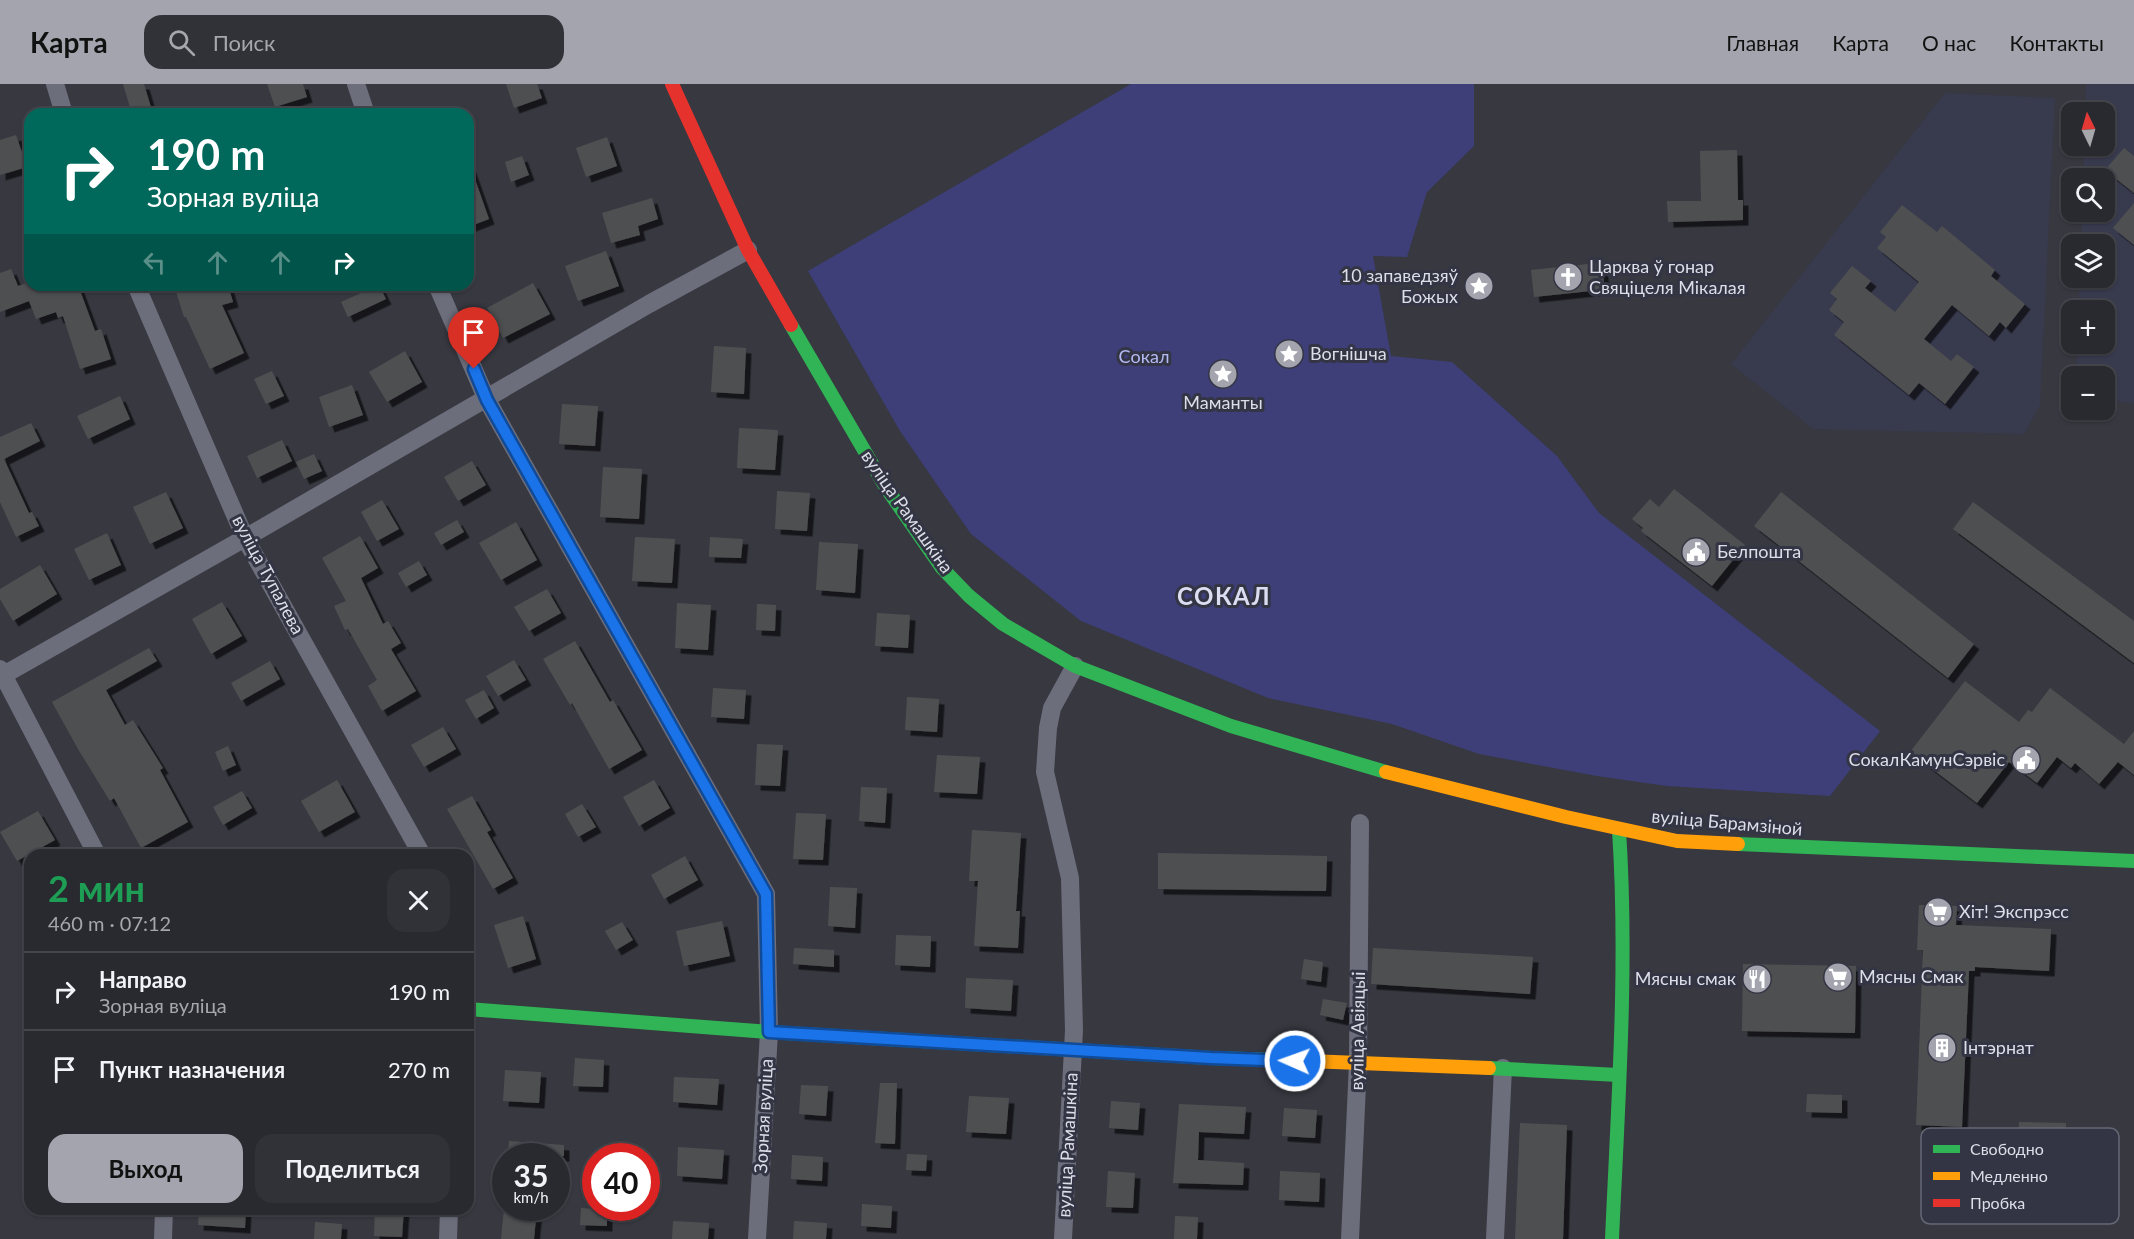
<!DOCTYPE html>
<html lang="ru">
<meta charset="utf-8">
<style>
:root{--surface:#292a30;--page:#313238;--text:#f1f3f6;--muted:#a5a7ab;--line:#45464c;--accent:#a3a4ad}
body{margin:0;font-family:Lato,sans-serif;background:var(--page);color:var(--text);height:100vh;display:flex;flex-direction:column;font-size:22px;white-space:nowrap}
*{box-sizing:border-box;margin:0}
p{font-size:20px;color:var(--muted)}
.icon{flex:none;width:33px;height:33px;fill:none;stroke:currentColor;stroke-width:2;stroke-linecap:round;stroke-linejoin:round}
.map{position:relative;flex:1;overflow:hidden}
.panel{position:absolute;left:24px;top:765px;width:450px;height:366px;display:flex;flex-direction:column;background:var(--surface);border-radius:18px;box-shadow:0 2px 4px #0004,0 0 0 2px var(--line)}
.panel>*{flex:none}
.guide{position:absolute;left:24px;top:24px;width:450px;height:183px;border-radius:18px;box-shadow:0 2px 4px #0004,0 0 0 2px var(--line);background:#00695c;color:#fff;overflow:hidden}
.needle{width:39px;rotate:355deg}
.tools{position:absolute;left:2061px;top:18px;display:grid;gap:12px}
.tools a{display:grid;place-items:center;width:54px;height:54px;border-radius:12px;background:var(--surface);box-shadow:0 2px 4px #0004,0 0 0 2px var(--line);font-size:30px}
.speed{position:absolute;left:492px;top:1059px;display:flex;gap:12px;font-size:30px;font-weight:700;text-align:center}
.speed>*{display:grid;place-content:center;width:78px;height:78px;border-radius:50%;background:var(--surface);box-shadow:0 2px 4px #0004,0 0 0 2px var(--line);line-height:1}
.speed small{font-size:15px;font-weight:400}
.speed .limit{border:9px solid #d22;background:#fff;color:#111}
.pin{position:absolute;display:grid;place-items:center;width:51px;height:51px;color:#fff;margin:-62px -26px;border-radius:50% 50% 50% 0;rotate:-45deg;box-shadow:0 0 6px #0007}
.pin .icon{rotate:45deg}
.me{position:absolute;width:66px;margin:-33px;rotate:272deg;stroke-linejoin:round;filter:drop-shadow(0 0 4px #0008)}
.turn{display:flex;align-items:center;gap:21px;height:126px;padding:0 24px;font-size:27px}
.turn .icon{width:78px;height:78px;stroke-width:2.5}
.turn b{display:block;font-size:42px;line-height:51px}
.lanes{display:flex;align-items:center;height:57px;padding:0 24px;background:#0003;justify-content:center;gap:30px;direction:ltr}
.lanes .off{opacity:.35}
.round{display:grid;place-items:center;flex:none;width:63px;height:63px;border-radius:18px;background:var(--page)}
.summary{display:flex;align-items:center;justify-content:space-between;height:102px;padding:0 24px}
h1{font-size:36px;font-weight:700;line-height:45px;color:#1e9e55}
.action{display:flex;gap:12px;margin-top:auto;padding:12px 24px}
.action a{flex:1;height:69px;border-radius:18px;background:var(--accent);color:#111;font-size:24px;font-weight:700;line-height:69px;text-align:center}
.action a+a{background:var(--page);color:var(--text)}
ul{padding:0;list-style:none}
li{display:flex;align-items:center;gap:18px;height:78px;padding:0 24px;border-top:2px solid var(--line)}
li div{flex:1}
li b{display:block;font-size:22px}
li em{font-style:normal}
header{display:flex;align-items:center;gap:36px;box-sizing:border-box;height:84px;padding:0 30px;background:var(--accent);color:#111}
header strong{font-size:28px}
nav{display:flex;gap:33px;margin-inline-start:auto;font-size:21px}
.search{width:420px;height:54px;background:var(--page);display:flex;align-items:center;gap:15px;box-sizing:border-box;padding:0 21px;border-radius:18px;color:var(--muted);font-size:22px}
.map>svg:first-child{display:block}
.built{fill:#383a4e}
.green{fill:#3e3f78}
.building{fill:#4e5051;filter:url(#shadow)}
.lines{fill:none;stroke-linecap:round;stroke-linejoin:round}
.street{stroke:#6d6e7c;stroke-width:18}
.fast{stroke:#30b455;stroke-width:14}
.slow{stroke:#ff9f0a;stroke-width:14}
.jam{stroke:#e5322d;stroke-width:14}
.route-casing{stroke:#114b97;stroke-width:15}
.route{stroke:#1a73e8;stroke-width:10}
.labels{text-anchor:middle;stroke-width:6;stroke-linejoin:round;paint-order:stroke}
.poi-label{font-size:18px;fill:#dddee8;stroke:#333544;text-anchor:start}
.park-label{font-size:18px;fill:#b5baf5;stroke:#333544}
.street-label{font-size:18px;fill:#dddee8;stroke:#333544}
.district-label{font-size:24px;font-weight:bold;letter-spacing:1.5px;fill:#dbddf1;stroke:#333544}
.key{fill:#333544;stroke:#666875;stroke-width:1.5}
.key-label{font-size:16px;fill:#dddee8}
</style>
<header>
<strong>Карта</strong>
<div class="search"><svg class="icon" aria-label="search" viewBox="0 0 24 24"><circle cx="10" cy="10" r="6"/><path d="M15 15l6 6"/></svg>Поиск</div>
<nav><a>Главная</a><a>Карта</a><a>О нас</a><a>Контакты</a></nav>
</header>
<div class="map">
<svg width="2134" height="1155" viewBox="0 0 2134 1155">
<defs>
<filter id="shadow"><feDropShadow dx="5.5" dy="5.5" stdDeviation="0" flood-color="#0009"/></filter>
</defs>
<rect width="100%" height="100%" fill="#373840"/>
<path class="built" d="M2086 0H2134V319L2105 316 2104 292H2076L2077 260H2104V226H2078L2080 194H2104V160H2081L2082 128H2104V94H2083L2084 62H2104V28H2085Z
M1945 9 2055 14 2040 321 2024 350 1813 345 1731 280Z"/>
<path class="green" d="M1131 0H1474V62L1427 108 1407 173 1373 172 1391 272 1452 278 1557 372 1599 429 1880 647 1830 712 1667 702 1597 692 1479 670 1392 640 1268 614 1081 537 971 450 900 347 808 187Z"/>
<path class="building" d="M123 0H144L153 30H132Z
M267 0H303L307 13 275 23Z
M506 0H537L542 14 514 24Z
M16 51 27 83 0 91V56Z
M607 53 617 82 586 93 576 64Z
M2124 64 2134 72V109L2105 86Z
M1737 66 1738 116H1743V136L1668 138 1667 117H1701L1700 67Z
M522 72 529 91 511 98 505 78Z
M470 81 489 135 468 143V82Z
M652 114 658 135 638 142 640 151 611 159 602 129Z
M2134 119V161L2113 144Z
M1902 121 1937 148 1942 142 1959 156 1995 186 1991 192 2025 220 2006 244 2000 238 1989 252 1952 221 1924 255 1951 277 1957 270 1974 283 1945 320 1919 299 1909 311 1834 251 1844 238 1829 226 1837 215 1830 209 1852 182 1871 197 1865 204 1895 228 1919 198 1877 164 1886 153 1880 148Z
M606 167 619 202 578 217 565 182Z
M1597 179 1603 188 1604 199 1600 206 1534 213 1531 186Z
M11 185 18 202 30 198V201H78L95 247 101 245 111 275 80 285 63 232 58 234 56 228 36 235 29 217 0 228V189Z
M533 199 550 230 503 254 487 224Z
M174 201H228L233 218 222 221 244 269 210 285 186 233H184Z
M379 201 386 215 348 233 341 218Z
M714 262 746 264 744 310 711 308Z
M405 267 422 298 387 318 369 288Z
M272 287 284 312 266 320 254 295Z
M352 301 363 331 329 343 319 313Z
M120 312 130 335 88 355 77 332Z
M562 320 598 322 595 362 559 360Z
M31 339 40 357 4 375 29 429 32 428 39 442 16 453 0 418V353Z
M739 344 778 346 775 386 737 384Z
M282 356 292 377 257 394 247 372Z
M314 370 322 387 304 395 296 378Z
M472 377 486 401 458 417 444 393Z
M603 383 642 385 639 435 600 433Z
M1674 405 1745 461 1712 502 1641 447 1643 444 1632 435 1650 415 1659 423Z
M777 407 810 409 807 447 775 445Z
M166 408 183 444 150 460 133 423Z
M1781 408 1974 560 1948 594 1754 442Z
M382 416 399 445 377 457 361 428Z
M1973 418 2134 537V579L1953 445Z
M457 436 464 448 441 461 434 449Z
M516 438 537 476 501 496 479 459Z
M107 449 121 481 89 496 74 465Z
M360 452 378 484 361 494 383 540 388 537 401 559 391 565 416 607 382 627 368 602 377 596 348 545 345 546 334 522 346 517 322 474Z
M635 453 675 455 672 499 632 497Z
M710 453 743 455 741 474 709 473Z
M819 458 858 460 855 509 816 506Z
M419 477 427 491 406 503 398 489Z
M40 481 57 510 13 537 0 515V505Z
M547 505 561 529 529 547 514 523Z
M222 518 242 552 211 570 192 535Z
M677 519 711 521 708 566 675 564Z
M757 520 776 521 775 547 756 546Z
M877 529 910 531 908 564 875 562Z
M575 557 610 618 613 616 642 666 609 685 572 619 570 621 543 575Z
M149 564 157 577 106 606 125 641 133 636 163 684 160 686 188 738 141 764 114 714 110 717 78 665 52 618Z
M514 576 526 596 498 612 486 592Z
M270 577 280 595 241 617 231 599Z
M1965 597 2019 638 2028 626 2032 628 2050 604 2124 660 2134 647V691L2118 678 2099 700 2075 679 2071 684 2057 673 2037 699 2009 678 1977 719 1910 668Z
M713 604 746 606 744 635 711 633Z
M484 606 494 624 476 635 465 616Z
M907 613 939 615 937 648 905 646Z
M443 643 456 665 424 683 411 661Z
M757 660 783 661 780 702 755 701Z
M228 662 236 681 223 687 215 668Z
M937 671 980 673 977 710 934 708Z
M337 696 355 728 319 748 301 717Z
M654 696 670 724 639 742 623 713Z
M861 703 887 704 885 739 859 737Z
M242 707 252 724 223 741 213 723Z
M472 712 491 746 487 748 513 794 493 805 447 725Z
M582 720 596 743 578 753 565 730Z
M38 727 55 756 17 777 0 748Z
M796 729 826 730 823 776 793 775Z
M972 746 1021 749 1016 827H1020L1018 864 974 862 978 797H969Z
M1158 769 1327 772 1326 807 1158 805Z
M685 772 698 796 664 815 651 791Z
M830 803 857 804 855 844 828 842Z
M1919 821 1957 822 1956 841 2051 845 2049 887 1975 883V887H1969L1962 1043 1916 1041 1923 866H1917Z
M523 832 536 875 508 884 494 841Z
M722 837 730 872 684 882 676 847Z
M622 838 633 856 616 866 605 847Z
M896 851 931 852 930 883 895 881Z
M794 864 834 866V883L793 880Z
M1373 864 1533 873 1530 910 1371 900Z
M1304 875 1323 878 1321 898 1301 895Z
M1743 880 1856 882 1855 949 1742 947Z
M966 894 1013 896 1011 927 965 924Z
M1323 915 1347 919 1343 936 1320 931Z
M575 974 604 976 603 1003 573 1002Z
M505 986 541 988 539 1019 503 1017Z
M674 993 719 995 717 1021 673 1018Z
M880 999H897L895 1060 875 1059Z
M801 1001 828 1002 826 1032 799 1030Z
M1807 1010 1842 1011V1029L1806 1028Z
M969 1012 1009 1014 1006 1050 966 1048Z
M1111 1017 1140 1019 1138 1046 1109 1044Z
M1179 1020 1246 1023 1244 1050 1199 1048 1198 1076 1244 1079 1243 1101 1173 1099Z
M1284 1024 1317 1026 1315 1054 1282 1052Z
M2019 1038 2066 1039V1046H2075V1071H2018Z
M1520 1039 1567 1041 1563 1155H1515Z
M509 1057 564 1061V1072H508Z
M678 1063 724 1066 722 1095 677 1092Z
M907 1070 927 1071 926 1087 906 1086Z
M792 1071 823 1073 822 1097 791 1095Z
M1108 1087 1135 1089 1133 1124 1106 1123Z
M1280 1087 1320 1089 1319 1118 1279 1116Z
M862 1120 892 1122 891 1144 861 1142Z
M504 1124H537L534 1155H501Z
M581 1124 607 1126V1142L580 1141Z
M199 1125H246L245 1144 198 1141Z
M375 1125H404L402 1153 374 1152Z
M1175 1132 1198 1133 1197 1155H1174Z
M673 1137 709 1139 708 1155H672Z
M794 1137 827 1139 826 1155H793Z
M315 1138 342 1140 341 1155H314Z"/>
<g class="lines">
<path class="street" d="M55 0 64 30
M356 0 366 30
M136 201 245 454 422 771
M437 201 487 316 766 810 769 948 757 1155
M0 585 97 771
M0 593 245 454 649 220 748 166
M163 1155 164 1125
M448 1155 449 1125
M1063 1155 1074 946 1070 794 1045 688 1048 644 1052 624 1075 582
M1350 1155 1358 979 1360 739
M1495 1155 1503 984"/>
<path class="fast" d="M791 241 885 402 942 484 969 512 1003 540 1075 582 1231 642 1386 688
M1738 760 2134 777
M468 925 769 948 1211 974 1282 976
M1489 984 1618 991
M1612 1155C1618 1019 1628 882 1619 746"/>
<path class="slow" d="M1386 688 1566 733 1677 757 1738 760
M1282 976 1489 984"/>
<path class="jam" d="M672 0 748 166 791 241"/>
</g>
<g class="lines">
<g class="route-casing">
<path id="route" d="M474 285 487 316 766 810 769 948 1211 974 1295 977"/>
</g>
<use href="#route" class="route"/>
</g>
<defs>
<g id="church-disc" transform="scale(1.5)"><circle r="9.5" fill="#a3a4ad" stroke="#333544"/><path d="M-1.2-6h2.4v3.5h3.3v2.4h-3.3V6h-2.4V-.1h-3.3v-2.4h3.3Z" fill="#fff"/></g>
<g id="sight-disc" transform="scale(1.5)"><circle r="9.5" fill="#a3a4ad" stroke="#333544"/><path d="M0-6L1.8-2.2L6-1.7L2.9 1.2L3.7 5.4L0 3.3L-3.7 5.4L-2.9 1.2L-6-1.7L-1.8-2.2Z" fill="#fff"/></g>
<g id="civic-disc" transform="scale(1.5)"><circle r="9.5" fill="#a3a4ad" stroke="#333544"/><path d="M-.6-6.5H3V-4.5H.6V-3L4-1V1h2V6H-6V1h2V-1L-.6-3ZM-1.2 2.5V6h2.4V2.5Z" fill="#fff"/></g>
<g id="supermarket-disc" transform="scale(1.5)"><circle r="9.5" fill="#a3a4ad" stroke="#333544"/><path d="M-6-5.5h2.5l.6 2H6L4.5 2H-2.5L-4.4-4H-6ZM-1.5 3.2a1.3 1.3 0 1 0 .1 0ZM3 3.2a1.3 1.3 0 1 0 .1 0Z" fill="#fff"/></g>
<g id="restaurant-disc" transform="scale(1.5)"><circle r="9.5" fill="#a3a4ad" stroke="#333544"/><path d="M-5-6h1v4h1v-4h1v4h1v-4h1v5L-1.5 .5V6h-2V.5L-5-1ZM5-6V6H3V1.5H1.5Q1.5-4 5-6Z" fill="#fff"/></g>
<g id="building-disc" transform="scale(1.5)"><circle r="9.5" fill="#a3a4ad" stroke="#333544"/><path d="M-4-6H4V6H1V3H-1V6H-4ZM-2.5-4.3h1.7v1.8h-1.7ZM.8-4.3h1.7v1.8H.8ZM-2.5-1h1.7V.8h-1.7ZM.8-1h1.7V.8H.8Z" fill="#fff"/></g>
</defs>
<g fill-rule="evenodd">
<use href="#church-disc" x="1568" y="193"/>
<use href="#sight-disc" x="1479" y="202"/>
<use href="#sight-disc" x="1289" y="270"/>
<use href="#sight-disc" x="1223" y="290"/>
<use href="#civic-disc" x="1696" y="468"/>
<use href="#civic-disc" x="2026" y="676"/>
<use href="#supermarket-disc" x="1938" y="828"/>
<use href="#supermarket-disc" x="1838" y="893"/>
<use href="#restaurant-disc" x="1757" y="895"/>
<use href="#building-disc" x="1942" y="964"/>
</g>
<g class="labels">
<g class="poi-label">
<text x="1589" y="189">Царква ў гонар<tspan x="1589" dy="21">Свяціцеля Мікалая</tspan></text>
<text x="1458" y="198" text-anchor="end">10 запаведзяў<tspan x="1458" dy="21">Божых</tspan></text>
<text x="1310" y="276">Вогнішча</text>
<text x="1223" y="325" text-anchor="middle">Маманты</text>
<text x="1717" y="474">Белпошта</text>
<text x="2005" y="682" text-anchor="end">СокалКамунСэрвіс</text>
<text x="1959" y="834">Хіт! Экспрэсс</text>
<text x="1859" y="899">Мясны Смак</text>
<text x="1736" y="901" text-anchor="end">Мясны смак</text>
<text x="1963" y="970">Інтэрнат</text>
</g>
<g class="park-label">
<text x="1144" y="279">Сокал</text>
</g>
<g class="street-label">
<text transform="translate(907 428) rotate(55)" y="6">вуліца Рамашкіна</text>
<text transform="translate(268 491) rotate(62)" y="6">вуліца Тупалева</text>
<text transform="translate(1727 739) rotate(5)" y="6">вуліца Барамзіной</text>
<text transform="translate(1358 947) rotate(-89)" y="6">вуліца Авіяцыі</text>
<text transform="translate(764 1032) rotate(-87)" y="6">Зорная вуліца</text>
<text transform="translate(1068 1061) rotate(-87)" y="6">вуліца Рамашкіна</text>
</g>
<g class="district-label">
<text x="1224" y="521">СОКАЛ</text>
</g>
</g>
<rect x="1921" y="1044" width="198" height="96" rx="9" class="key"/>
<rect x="1933" y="1061" width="27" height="8" fill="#30b455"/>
<rect x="1933" y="1088" width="27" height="8" fill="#ff9f0a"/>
<rect x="1933" y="1115" width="27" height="8" fill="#e5322d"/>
<g class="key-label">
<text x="1970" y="1071">Свободно</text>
<text x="1970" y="1098">Медленно</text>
<text x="1970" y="1125">Пробка</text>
</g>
</svg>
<div class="tools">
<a><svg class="needle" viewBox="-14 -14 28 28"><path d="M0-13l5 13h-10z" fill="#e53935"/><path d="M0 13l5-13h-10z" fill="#a5a7ab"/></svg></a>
<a><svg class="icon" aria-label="search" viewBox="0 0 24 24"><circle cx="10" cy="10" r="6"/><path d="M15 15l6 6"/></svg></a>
<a><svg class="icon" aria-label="layers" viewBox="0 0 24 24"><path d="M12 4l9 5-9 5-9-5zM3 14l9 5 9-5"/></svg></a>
<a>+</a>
<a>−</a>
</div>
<div class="speed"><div>35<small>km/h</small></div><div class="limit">40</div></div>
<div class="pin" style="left:474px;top:285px;background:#d93025"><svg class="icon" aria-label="arrive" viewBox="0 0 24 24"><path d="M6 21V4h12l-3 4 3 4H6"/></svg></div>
<svg class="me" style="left:1295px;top:977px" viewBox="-20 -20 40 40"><circle r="17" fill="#1a73e8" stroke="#fff" stroke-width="3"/><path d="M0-11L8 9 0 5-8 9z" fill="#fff"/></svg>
<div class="guide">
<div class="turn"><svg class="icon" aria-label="right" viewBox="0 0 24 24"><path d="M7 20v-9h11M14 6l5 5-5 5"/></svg><div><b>190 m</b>Зорная вуліца</div></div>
<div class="lanes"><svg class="icon off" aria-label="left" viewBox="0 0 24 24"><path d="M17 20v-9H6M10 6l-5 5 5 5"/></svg><svg class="icon off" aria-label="ahead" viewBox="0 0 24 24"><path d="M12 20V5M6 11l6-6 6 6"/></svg><svg class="icon off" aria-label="ahead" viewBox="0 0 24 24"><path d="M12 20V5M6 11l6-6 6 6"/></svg><svg class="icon" aria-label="right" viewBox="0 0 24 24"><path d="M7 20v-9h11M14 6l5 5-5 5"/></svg></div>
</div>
<section class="panel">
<div class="summary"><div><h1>2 мин</h1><p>460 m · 07:12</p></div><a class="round"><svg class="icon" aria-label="close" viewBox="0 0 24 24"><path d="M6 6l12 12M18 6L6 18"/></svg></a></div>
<ul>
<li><svg class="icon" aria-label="right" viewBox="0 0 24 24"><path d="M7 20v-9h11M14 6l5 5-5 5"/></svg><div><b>Направо</b><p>Зорная вуліца</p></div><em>190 m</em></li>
<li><svg class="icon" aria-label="arrive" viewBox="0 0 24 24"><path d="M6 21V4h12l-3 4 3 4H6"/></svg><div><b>Пункт назначения</b></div><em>270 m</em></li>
</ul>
<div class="action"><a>Выход</a><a>Поделиться</a></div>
</section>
</div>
